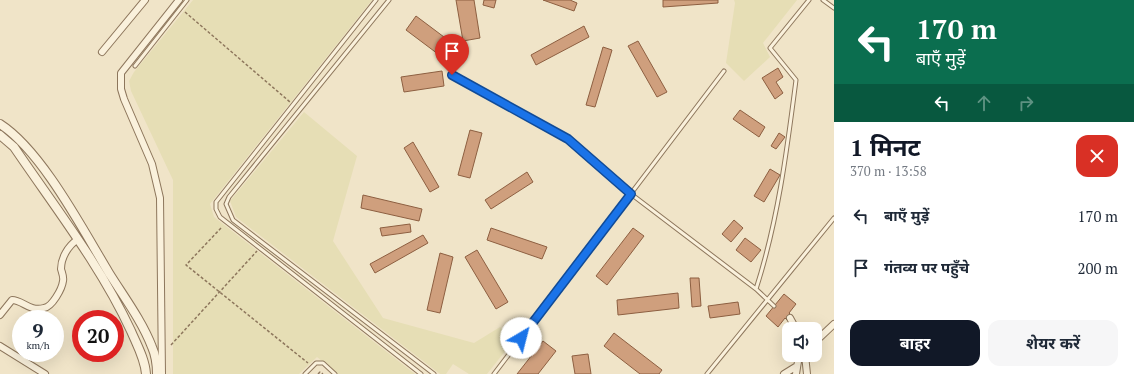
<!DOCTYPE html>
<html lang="hi">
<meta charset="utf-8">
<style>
:root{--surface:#fff;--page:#f6f6f7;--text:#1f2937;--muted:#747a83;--accent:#111827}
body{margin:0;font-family:"PT Serif","Noto Sans Devanagari",serif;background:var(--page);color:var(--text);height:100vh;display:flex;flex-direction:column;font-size:15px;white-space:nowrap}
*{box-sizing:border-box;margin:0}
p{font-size:13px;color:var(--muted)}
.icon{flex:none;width:22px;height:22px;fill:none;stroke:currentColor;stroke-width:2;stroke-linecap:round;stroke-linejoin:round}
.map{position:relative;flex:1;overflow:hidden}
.side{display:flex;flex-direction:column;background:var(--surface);width:300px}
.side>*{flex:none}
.guide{background:#0b6e4f;color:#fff;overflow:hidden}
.buttons{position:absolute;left:782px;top:322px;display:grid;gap:8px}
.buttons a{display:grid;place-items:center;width:40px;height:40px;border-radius:8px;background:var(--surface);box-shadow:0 4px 16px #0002;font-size:20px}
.speed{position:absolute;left:12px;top:310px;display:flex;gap:8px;font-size:20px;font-weight:700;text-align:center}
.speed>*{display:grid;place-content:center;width:52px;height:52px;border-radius:50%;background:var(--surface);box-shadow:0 4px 16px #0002;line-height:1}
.speed small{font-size:10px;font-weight:400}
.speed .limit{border:6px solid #d22;background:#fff;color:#111}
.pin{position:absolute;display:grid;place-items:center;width:34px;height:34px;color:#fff;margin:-41px -17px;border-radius:50% 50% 50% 0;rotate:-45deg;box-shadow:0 0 4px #0007}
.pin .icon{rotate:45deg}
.me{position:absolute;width:44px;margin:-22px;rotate:37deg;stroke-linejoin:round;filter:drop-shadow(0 0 3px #0008)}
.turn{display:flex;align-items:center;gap:14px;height:84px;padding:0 16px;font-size:18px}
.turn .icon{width:52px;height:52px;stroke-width:2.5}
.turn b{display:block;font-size:28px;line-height:34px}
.lanes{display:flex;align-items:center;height:38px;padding:0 16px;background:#0003;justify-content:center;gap:20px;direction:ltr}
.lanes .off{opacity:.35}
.round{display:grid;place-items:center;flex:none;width:42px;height:42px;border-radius:12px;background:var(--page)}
.overview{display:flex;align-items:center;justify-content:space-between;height:68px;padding:0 16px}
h1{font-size:24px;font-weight:700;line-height:30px;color:var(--accent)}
.primary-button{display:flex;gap:8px;margin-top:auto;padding:8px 16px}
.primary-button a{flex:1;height:46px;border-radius:12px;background:var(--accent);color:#fff;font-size:16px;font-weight:700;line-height:46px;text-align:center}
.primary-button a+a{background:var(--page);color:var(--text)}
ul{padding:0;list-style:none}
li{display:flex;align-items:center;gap:12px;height:52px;padding:0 16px}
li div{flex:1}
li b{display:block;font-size:15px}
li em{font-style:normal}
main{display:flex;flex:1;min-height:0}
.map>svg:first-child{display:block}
.farmland{fill:#e6deb5}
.building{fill:#cf9f7d;stroke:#8d5f41}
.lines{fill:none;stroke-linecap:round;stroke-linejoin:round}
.service-casing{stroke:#8d765c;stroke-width:5}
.minor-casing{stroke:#8d765c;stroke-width:8}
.tertiary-casing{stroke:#8d765c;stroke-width:10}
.path{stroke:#8d765c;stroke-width:1.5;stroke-dasharray:3 2;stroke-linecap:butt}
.service{stroke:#faf1dc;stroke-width:3}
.minor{stroke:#faf1dc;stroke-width:6}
.tertiary{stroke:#faf1dc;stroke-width:8}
.route-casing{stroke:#114b97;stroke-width:10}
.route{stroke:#1a73e8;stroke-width:7}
</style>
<main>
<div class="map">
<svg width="834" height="374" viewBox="0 0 834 374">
<rect width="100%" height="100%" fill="#f0e4c8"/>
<path class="farmland" d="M193 0H372L210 204 214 217 415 374H338L317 357 299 374H173V180L131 91 129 81 134 72Z
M734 0H797L763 43 770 57 744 81 726 63 735 3Z
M304 112 357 156 333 241 383 318 474 343 500 327 514 340 487 374H469L453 364 446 374H440L236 217 230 201Z"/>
<path class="building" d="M456 0H474L480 38 463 41Z
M484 0H496L494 8 483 5Z
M543 0H570L577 3 574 11Z
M663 0H718V3L663 7Z
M416 16 456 46 446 60 406 30Z
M584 26 589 37 536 65 531 55Z
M638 41 667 92 657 97 628 46Z
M603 47 612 50 595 107 586 105Z
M778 68 783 77 776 82 783 93 775 99 762 78Z
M442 71 444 86 404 92 401 77Z
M740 110 765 127 759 137 733 119Z
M470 130 482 133 470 178 458 175Z
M779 133 785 137 776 149 771 146Z
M413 142 439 187 430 192 404 148Z
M770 169 780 175 764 202 754 196Z
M527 172 533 182 491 209 485 200Z
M363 195 422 209 419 221 361 208Z
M734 220 743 228 731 242 722 234Z
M410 224 411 232 382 236 380 228Z
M491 228 547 247 542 259 487 240Z
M633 228 644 236 607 285 596 276Z
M423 235 428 243 375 273 370 264Z
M745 238 761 250 751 262 736 250Z
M477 250 508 302 496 309 465 257Z
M440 253 453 257 440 313 427 310Z
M690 278H699L701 306 692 307Z
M678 293 679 308 618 315 617 300Z
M784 294 796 304 789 313 792 316 788 321 785 318 778 327 766 316Z
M738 302 740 314 710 318 708 306Z
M614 333 662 370 659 374H640L604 346Z
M543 341 556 351 538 374H517Z
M588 354 591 374H575L572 356Z"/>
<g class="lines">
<g class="service-casing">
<path id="service" d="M376 0 216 202V209L220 217 421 374
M389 0 229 197 226 204 233 220 434 374
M823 0 834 8
M135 66 187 0
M452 75 568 139 631 194 756 289 774 306
M756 289C778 221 787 150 796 80L770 48 809 0
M305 374 316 363H323L335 374
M494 374 724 71
M707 374 834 218"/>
</g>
<g class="minor-casing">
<path id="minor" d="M102 52 145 0
M0 315 12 300C23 300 29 312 44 308 52 307 62 289 63 281 64 277 62 273 61 269 61 258 68 246 77 240
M790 318 796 329
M815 342 834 324
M0 346 45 374
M805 355 807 374
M162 374 160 198 152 164 124 99 121 89V73L179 0
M784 374 797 366
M796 374 799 355"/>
</g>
<g class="tertiary-casing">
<path id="tertiary" d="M0 124C42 151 83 230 109 273 124 297 142 321 152 347 156 356 157 365 157 374
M0 135 14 147C54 206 101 266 131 331 137 345 145 359 146 374"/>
</g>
<path class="path" d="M185 12 290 102
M221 228 186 265 308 363
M171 345 257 251
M318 374 320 372 323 374"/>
<use href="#service" class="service"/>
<use href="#minor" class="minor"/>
<use href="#tertiary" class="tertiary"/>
</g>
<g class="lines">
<g class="route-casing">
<path id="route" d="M452 75 568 139 631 194 521 338"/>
</g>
<use href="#route" class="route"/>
</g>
</svg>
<div class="buttons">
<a><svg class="icon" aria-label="sound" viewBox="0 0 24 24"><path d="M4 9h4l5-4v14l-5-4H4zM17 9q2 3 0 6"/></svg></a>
</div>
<div class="speed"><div>9<small>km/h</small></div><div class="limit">20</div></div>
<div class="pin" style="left:452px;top:75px;background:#d93025"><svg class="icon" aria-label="arrive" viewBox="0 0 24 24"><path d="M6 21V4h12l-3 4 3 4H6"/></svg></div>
<svg class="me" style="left:521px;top:338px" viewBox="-20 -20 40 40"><circle r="19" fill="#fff"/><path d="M0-13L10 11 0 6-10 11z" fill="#1a73e8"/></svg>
</div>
<section class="side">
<div class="guide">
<div class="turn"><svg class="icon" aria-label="left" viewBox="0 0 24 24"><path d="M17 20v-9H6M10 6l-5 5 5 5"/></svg><div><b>170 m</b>बाएँ मुड़ें</div></div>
<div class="lanes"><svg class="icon" aria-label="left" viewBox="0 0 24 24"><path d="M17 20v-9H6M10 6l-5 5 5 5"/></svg><svg class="icon off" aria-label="ahead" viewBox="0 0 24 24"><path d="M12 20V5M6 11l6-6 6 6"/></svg><svg class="icon off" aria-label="right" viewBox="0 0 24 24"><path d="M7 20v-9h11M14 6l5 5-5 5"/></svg></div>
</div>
<div class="overview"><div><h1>1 मिनट</h1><p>370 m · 13:58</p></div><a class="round" style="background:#d93025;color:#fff"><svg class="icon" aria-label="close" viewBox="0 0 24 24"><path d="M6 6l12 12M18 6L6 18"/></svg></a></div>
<ul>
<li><svg class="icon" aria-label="left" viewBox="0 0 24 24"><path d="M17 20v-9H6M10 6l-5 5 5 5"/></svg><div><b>बाएँ मुड़ें</b></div><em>170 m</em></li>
<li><svg class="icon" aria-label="arrive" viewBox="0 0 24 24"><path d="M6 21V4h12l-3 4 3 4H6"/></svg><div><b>गंतव्य पर पहुँचे</b></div><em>200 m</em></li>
</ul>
<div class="primary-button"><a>बाहर</a><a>शेयर करें</a></div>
</section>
</main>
